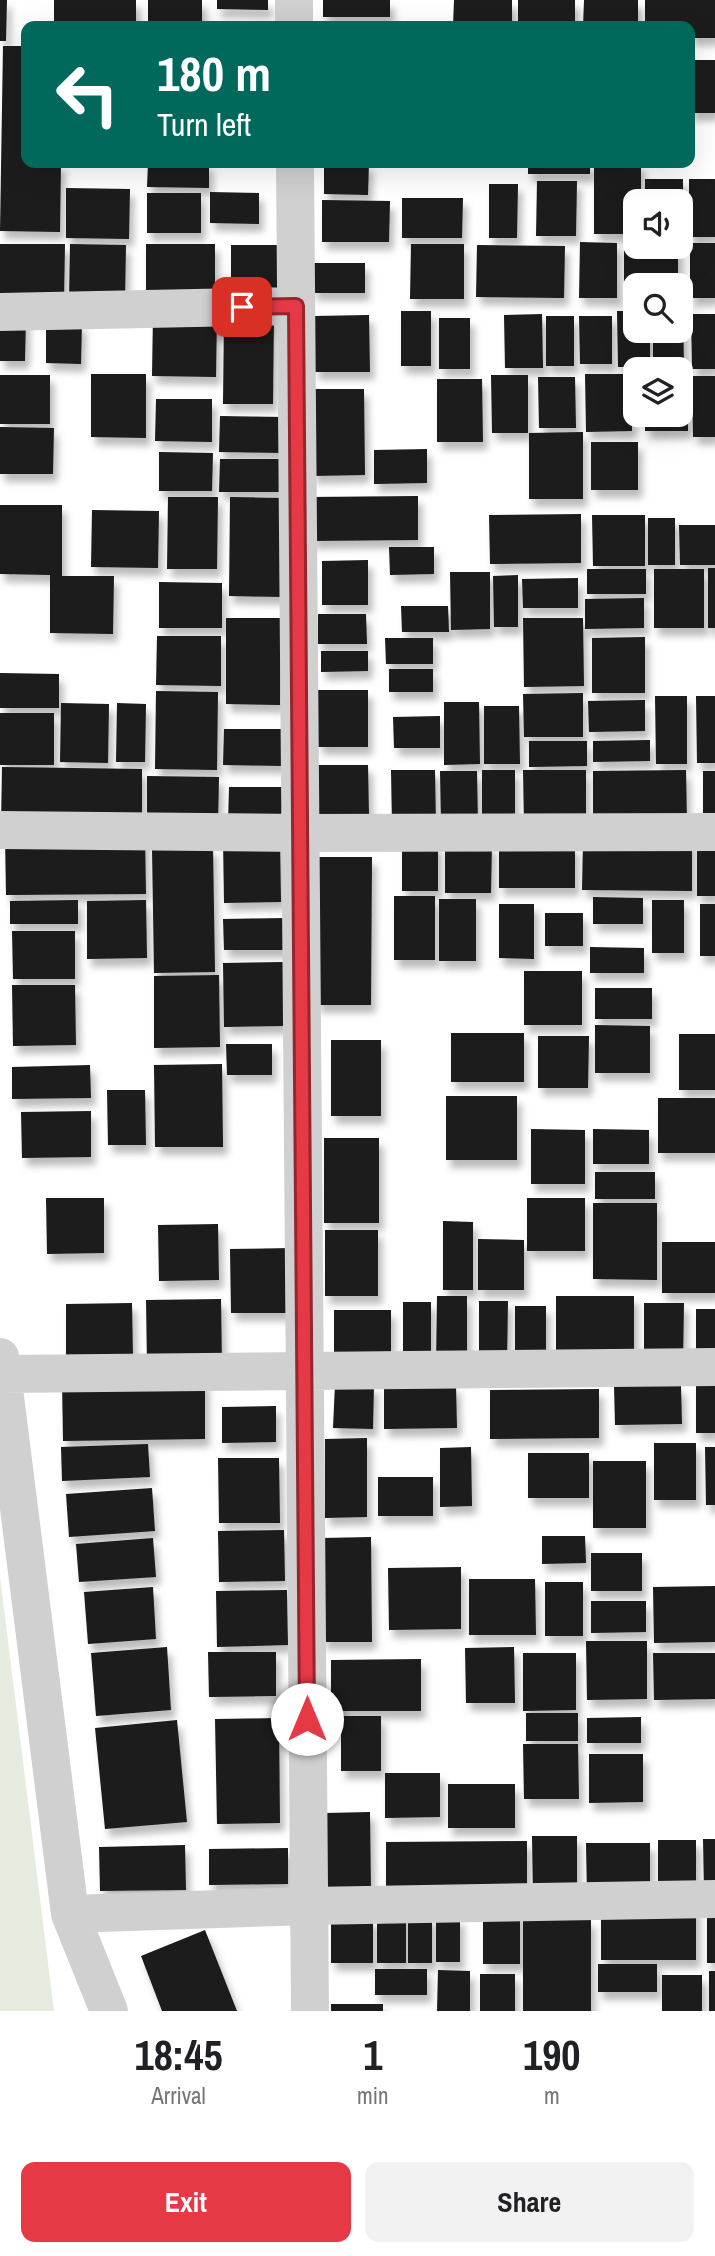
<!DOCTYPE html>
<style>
:root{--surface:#fff;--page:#f2f2f2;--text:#202124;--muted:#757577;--accent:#e63946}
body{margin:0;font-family:"Archivo Narrow",sans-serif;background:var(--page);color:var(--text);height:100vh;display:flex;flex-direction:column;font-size:26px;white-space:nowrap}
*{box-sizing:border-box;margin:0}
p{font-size:23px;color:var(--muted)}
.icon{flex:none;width:38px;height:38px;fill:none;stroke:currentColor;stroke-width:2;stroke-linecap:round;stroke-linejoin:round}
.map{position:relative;height:2011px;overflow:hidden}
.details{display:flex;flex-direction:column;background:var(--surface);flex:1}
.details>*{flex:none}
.guide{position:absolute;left:21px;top:21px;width:674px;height:147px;border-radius:14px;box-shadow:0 7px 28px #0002;background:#00695c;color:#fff;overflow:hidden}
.controls{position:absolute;left:623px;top:189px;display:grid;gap:14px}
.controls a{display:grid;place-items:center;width:70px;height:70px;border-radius:14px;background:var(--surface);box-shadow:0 7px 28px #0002;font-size:35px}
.pin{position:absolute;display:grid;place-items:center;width:60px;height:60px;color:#fff;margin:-30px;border-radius:14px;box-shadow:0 4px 10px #0006}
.me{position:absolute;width:77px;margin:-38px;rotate:0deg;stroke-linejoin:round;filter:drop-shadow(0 0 5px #0008)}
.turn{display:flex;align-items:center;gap:24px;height:147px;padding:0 21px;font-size:32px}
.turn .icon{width:91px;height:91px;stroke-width:2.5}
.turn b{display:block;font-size:49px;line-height:60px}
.eta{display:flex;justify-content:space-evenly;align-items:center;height:119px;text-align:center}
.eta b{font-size:42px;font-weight:700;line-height:49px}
.primary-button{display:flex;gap:14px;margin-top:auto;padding:14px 21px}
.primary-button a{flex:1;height:80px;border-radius:14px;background:var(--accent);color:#fff;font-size:28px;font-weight:700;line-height:80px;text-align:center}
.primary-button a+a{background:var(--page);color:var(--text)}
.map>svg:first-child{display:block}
.green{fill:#e6ecdf}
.building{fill:#1a1a1a;filter:url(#shadow)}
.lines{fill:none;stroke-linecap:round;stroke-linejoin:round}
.minor{stroke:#d0d0d0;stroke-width:38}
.route-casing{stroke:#96252e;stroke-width:18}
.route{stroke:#e63946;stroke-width:12}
</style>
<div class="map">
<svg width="715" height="2011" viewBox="0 0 715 2011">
<defs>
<filter id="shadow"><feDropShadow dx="4.5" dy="8" stdDeviation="3.5" flood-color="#0004"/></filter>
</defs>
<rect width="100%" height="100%" fill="#fff"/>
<path class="green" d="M0 1577 54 2011H0Z"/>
<path class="building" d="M0 0H7L6 41H0Z
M54 0H136V26H54Z
M148 0H202V26H148Z
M217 0H268V10L217 9Z
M323 0H390V17H323Z
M454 0H512V26H453Z
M518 0H575V26H518Z
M584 0H638V26H583Z
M645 0H715V38H690V26H645Z
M3 46H26V163H61L60 232 0 231Z
M690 60H715V113H690Z
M148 163H209V188L147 187Z
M324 163H369L368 195 324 194Z
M528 163H590V174H528Z
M594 163H641V201H635V234H594Z
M645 179H683V234H681V201H645Z
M689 179H715V237H689Z
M537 181H577L576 236H536Z
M489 184H518L517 238H489Z
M66 188 130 189 129 239 66 238Z
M210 192 259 193V224L210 223Z
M147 193H201V233H147Z
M402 198H463L462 238H402Z
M322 200 390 201 389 242H322Z
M580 242 617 243V298H579Z
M624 242H635V247H678V285H635V298H624Z
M690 243H715V298H690Z
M0 244H65L64 300 0 299Z
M70 244 126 245 125 301 69 300Z
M146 244H215V294L146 293Z
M411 244H464V299H410Z
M231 245H285V293L231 292Z
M477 245 565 246 564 298 476 297Z
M313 263H365V293H312Z
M401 311H431V366H401Z
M617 311H635V331H650V367H618Z
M681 312H683L684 367H653V331H681Z
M153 314 217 315 216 377 152 376Z
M542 314 543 368H505L504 315Z
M691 314H715V369H692Z
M369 315 370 372H314V316Z
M224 316H274L273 404H223Z
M546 316H574V366H546Z
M579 316H612V364H580Z
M0 317H26L25 361H0Z
M439 318H470V369H439Z
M46 323H82L81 364 46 363Z
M91 374H146V438L91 437Z
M585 374H632V431L586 432Z
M0 375H50V424H0Z
M491 375H528V433H492Z
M692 376H715V437H693Z
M538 377H575L576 428H539Z
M437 379H482L483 442H437Z
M681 379H688V431H645V415H681Z
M311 389H364L365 475 312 476Z
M156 399H212V442L155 441Z
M220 416 283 417 282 453 219 452Z
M0 427 54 428 53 474H0Z
M583 432V499H529V433Z
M591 442H638V490H591Z
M427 449V483L374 484V450Z
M159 452 213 453 212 491H159Z
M220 459H284V492H219Z
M418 496V540L311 541 310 497Z
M168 497H218L217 569H167Z
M230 497 285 498 284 597 229 596Z
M0 505H62V576H114L113 634 50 633V575L0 574Z
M92 510 159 511 158 568 91 567Z
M581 514V563L490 564 489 515Z
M592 515H645V566H593Z
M648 518H675V565H648Z
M679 525H715V565H680Z
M389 547H434V574L390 575Z
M368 560V605H322V561Z
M708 568H715V628H708Z
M587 569H646V594H587Z
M654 569H704V628H654Z
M450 572H490V629L451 630Z
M518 575V627H494L493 576Z
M578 578V608H523L522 579Z
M159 582 222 583V628H159Z
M644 598V628L585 629V599Z
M401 606H448L449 632H402Z
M318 614H366L367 644H318Z
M226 618H281L280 705 226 704Z
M523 618H583L584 686 524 687Z
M157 636H221V686L156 685Z
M645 637V693H592V638Z
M385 638H433V664H386Z
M321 651H368V671L321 672Z
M389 669H433V692H389Z
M0 673 59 674V708H0Z
M318 690H368V747H318Z
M156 691 218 692 217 770 155 769Z
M583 693V737H524L523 694Z
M655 696H687V764H656Z
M696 696H715V763H697Z
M645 700V731L589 732 588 701Z
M444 702H479L480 764 444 765Z
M61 703 109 704 108 763 60 762Z
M117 703 146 704 145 762H116Z
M484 706H519L520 764H484Z
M0 713H54V765H0Z
M440 716V748H394L393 717Z
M224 729H285L284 766 223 765Z
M650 740V761L593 762V741Z
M529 741H587V766L529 767Z
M318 765H368L369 815 318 816Z
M2 767 142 769V826L1 824Z
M391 770H435L436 826H392Z
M482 770H515V826H482Z
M523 770H586V826H524Z
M686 770 687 823 593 824V771Z
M440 771H477L478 824 441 825Z
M703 771H715V823H703Z
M147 776 219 777 218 825 147 824Z
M229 787H287L286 825 228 824Z
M145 835 146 894 6 895 5 837Z
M280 839 281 902 224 903 223 840Z
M583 839H692V891L582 890Z
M697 840H715V896H697Z
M402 843H438V891H402Z
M445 844H492L491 893H445Z
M499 845H575V888H499Z
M213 847 215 972 154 973 152 848Z
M317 857H372L371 1005H316Z
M394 896H435V960H394Z
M593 897 643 898V924H593Z
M439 899H476V961H439Z
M78 900V924H10V901Z
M146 900 147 958 87 959V901Z
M652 900H684V953H652Z
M499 904H534V959L499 958Z
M700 904H715V956H700Z
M545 913H583V946H545Z
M286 918V950H224L223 919Z
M12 931H75V979H13Z
M590 947 644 948V973H590Z
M283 962V1026L224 1027 223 963Z
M524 971H582V1025H524Z
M219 975 220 1047 154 1048V976Z
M12 985H75L76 1045 13 1046Z
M595 988H652V1019H595Z
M595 1025 650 1026V1073H595Z
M451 1033H524V1082H451Z
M679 1034H715V1090H679Z
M538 1036H589L588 1088H538Z
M331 1040H381V1116H331Z
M226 1044H272V1075H227Z
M222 1064 223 1147H155L154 1065Z
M90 1065 91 1098 12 1099V1067Z
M107 1090H145L146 1145H108Z
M446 1096H517V1160H446Z
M658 1098H715V1153H658Z
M91 1111V1157L22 1158 21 1112Z
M531 1129 585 1130V1184H531Z
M593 1129 649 1130V1164H593Z
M324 1138H379V1223H324Z
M595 1172H655V1199H595Z
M46 1198H104V1253L47 1254Z
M527 1198H585V1251H527Z
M593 1203H657V1280L593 1279Z
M443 1221 473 1222V1290H443Z
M218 1224 219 1280 159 1281 158 1225Z
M325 1230H378V1296H325Z
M478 1239 524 1240V1290H478Z
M662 1242H715V1293H662Z
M291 1248 292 1313H231L230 1249Z
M437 1296H467V1364H436Z
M556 1296H634V1365L556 1364Z
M221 1299 222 1365 147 1366 146 1300Z
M479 1301H508L507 1363H479Z
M403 1302H431V1362H403Z
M132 1303 133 1358 66 1359V1304Z
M644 1303H684L683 1363H644Z
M515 1306H546V1364H515Z
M696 1309H715V1359H696Z
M334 1310H391V1364H334Z
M205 1380V1439L63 1441 62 1381Z
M696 1381H715V1433H696Z
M335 1384 374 1385 373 1429 333 1428Z
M384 1385H456L457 1428 384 1429Z
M614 1386H681L682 1424 615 1425Z
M599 1389V1438L490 1439V1390Z
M276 1406V1442L222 1443V1407Z
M367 1438V1517L325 1518V1439Z
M654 1443H696V1500H654Z
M148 1444 150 1477 62 1481 61 1447Z
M471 1447 472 1506 440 1507V1448Z
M705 1447H715V1505H706Z
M528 1453H589V1498H528Z
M218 1458H279L280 1523H219Z
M593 1461H646V1528H593Z
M378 1477H433V1516H378Z
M152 1488 155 1531 69 1537 66 1494Z
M284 1530 285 1581 219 1582 218 1531Z
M542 1536H585L586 1563 542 1564Z
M371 1537 372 1642H322V1538Z
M153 1538 156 1577 79 1582 76 1544Z
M591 1553H642V1591H591Z
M461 1567V1629L389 1630 388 1568Z
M469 1579H535L536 1635H469Z
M545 1582H583V1636H545Z
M715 1586V1642L654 1643 653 1587Z
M153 1587 156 1639 88 1644 84 1592Z
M287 1590 288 1645 217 1647 216 1591Z
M591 1601H646V1632L591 1633Z
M586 1641H647V1699L587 1700Z
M167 1647 171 1710 96 1716 91 1653Z
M514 1647 515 1703H466L465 1648Z
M208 1652H276V1696L209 1697Z
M523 1653H576V1710L523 1711Z
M653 1653H715V1699L654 1700Z
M421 1659V1711H331V1660Z
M526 1713H578V1741H526Z
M341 1716H381V1771H341Z
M641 1717V1743H587V1718Z
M279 1718 280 1823 217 1824 215 1719Z
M177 1720 187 1822 105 1829 95 1728Z
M523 1744H578L579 1799H524Z
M589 1754H643V1802L589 1803Z
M385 1773H440V1817L385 1818Z
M448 1784H515V1828H448Z
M370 1812 371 1891H325V1813Z
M532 1836H577V1897H533Z
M703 1839H715V1892H704Z
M658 1840H696V1895H658Z
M527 1841V1897L386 1898V1842Z
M586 1843H650V1897H587Z
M185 1845 186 1890 100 1891 99 1847Z
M288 1848V1884L209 1885V1849Z
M601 1906H696V1960H601Z
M707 1907H715V1963H707Z
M377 1908H406V1963H377Z
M483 1910H520V1964H483Z
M408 1915H432V1963H408Z
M436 1917H460V1962H436Z
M331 1918H373V1963H331Z
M523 1919H591V2011H523Z
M205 1930 237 2011H162L141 1956Z
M598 1964H657V1992H598Z
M375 1969H427V1995H375Z
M438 1970 470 1971V2011H437Z
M709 1971H715V2011H709Z
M480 1974H515V2011H480Z
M662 1975H702V2011H662Z
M331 2004H383V2011H331Z"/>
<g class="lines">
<path class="minor" d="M294 0V26
M295 163 310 2011
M0 312 296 306
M0 830 300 833 715 832
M0 1357 70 1914 109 2011
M2 1374 715 1367
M70 1914 309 1906 715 1899"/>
</g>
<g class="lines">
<g class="route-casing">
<path id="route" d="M242 307 296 306 307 1719"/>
</g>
<use href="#route" class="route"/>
</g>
</svg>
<div class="controls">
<a><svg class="icon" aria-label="sound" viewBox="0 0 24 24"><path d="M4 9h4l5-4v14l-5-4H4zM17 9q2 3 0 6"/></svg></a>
<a><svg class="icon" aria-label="search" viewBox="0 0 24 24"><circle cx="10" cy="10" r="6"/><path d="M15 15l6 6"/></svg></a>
<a><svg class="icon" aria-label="layers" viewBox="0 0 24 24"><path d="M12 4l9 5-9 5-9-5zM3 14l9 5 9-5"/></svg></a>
</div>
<div class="pin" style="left:242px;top:307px;background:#d93025"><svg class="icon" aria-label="arrive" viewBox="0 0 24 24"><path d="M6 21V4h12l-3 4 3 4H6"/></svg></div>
<svg class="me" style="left:307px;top:1719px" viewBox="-20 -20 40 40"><circle r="19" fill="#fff"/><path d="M0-13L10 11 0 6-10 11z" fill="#e63946"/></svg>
<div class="guide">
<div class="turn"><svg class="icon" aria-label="left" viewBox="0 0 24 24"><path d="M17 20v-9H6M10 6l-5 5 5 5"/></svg><div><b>180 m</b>Turn left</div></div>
</div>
</div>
<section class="details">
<div class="eta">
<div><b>18:45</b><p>Arrival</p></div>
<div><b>1</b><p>min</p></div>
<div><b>190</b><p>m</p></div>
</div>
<div class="primary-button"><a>Exit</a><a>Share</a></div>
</section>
